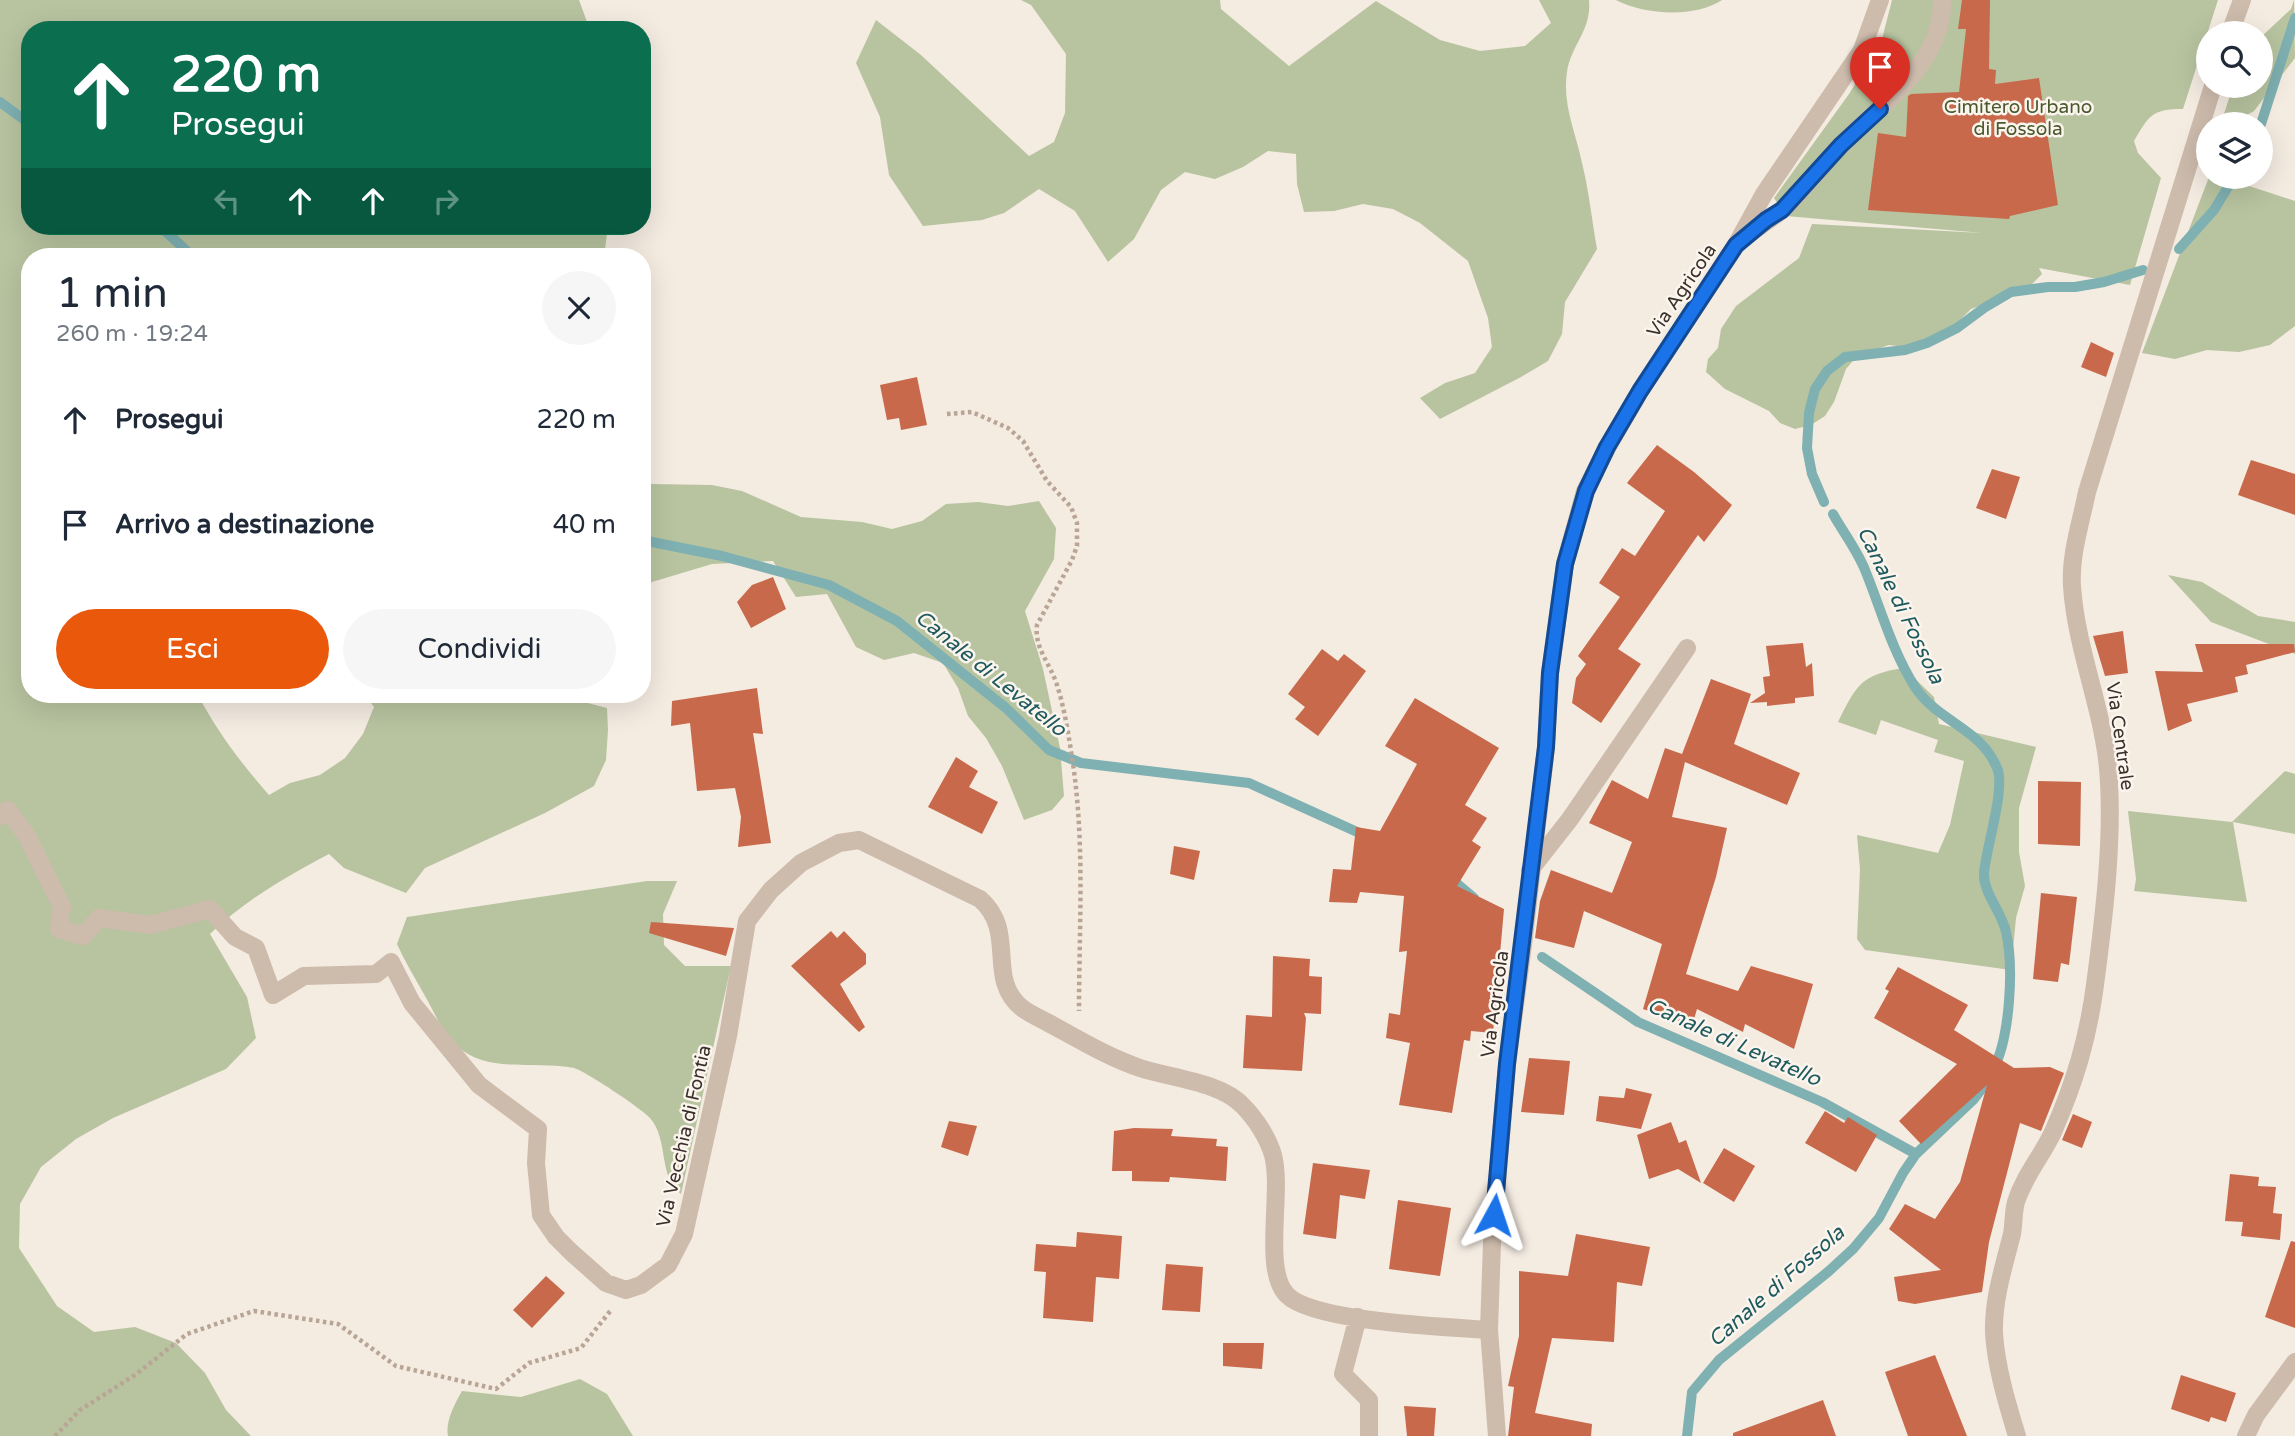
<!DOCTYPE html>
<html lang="it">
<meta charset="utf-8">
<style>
:root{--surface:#fff;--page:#f6f6f7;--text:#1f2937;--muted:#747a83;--accent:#ea580c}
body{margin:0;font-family:"Varela Round",sans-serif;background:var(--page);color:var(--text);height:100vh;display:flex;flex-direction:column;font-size:26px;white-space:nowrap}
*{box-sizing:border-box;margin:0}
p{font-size:23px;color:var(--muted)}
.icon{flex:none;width:38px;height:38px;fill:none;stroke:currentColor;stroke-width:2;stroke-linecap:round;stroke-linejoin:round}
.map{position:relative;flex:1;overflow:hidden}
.side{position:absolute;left:21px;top:248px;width:630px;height:455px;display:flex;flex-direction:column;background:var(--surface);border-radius:28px;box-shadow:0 7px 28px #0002}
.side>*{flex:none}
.top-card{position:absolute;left:21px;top:21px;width:630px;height:214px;border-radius:28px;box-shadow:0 7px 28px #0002;background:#0b6e4f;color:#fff;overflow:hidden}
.buttons{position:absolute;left:2196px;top:21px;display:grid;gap:14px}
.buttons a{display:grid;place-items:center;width:77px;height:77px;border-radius:50%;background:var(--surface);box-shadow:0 7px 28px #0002;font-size:35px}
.pin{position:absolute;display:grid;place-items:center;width:60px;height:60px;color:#fff;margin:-72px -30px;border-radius:50% 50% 50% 0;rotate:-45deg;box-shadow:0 0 7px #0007}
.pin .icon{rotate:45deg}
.me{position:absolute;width:77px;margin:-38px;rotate:5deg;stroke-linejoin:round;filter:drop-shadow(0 0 5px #0008)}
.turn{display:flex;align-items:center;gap:24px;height:147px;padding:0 35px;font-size:32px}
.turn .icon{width:91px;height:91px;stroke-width:2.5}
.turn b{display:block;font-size:49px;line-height:60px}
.lanes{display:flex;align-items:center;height:66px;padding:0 35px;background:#0003;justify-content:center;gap:35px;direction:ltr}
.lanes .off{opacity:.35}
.round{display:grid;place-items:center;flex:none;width:74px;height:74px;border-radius:37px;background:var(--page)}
.summary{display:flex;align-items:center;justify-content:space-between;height:119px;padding:0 35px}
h1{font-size:42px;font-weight:600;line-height:52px}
.cta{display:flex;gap:14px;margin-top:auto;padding:14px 35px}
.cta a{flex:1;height:80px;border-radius:42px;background:var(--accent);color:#fff;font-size:28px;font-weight:600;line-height:80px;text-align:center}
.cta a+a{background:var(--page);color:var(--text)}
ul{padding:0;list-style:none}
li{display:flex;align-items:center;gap:21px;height:105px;padding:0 35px}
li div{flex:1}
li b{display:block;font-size:26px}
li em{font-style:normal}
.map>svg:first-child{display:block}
.green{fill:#b8c4a0}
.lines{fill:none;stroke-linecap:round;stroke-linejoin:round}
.stream{stroke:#7fb0b2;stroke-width:10}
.building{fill:#c8694b}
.path{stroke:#b9a596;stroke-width:4.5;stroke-dasharray:3.5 3.5;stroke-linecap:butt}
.minor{stroke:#cdbbac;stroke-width:18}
.route-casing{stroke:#114b97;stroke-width:18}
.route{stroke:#1a73e8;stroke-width:12}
.labels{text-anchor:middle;stroke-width:5;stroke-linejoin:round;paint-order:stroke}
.park-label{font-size:19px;fill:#4a5a2e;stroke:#fbf5ee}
.street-label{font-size:19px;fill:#3b302b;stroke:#fbf5ee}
.water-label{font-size:21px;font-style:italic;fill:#1f5a5e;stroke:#fbf5ee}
</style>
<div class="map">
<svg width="2295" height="1436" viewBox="0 0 2295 1436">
<rect width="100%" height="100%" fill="#f4ebe1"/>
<path class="green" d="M0 0H579L590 30H30V226H608L604 257H30V695H198C218 733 241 763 269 795L290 783 320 775 345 758 363 734 374 707 365 695H557L607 708 608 730 606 760 594 786 545 813 425 868 406 893 344 868 329 854C287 876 244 901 210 934L247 997 256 1038 226 1069 113 1118 76 1139 41 1167 20 1204 19 1248 57 1306 94 1332 135 1327 176 1343 205 1373 226 1410 251 1436H0Z
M1021 0H1220L1221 9 1289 66 1376 1 1440 40 1480 51 1525 46 1551 23 1539 0H1589C1592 30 1571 45 1567 72 1562 104 1576 133 1582 163 1589 191 1592 221 1597 249L1565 302 1562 334 1548 361 1521 377 1440 419 1420 398 1445 383 1475 373 1492 347 1488 318 1468 261 1420 223 1393 209 1363 204 1334 211 1304 212 1297 184 1296 154 1268 151 1243 167 1215 179 1185 172 1161 190 1134 239 1108 262 1075 211 1039 189 1004 213 982 220 923 226 889 175 880 117 856 63 876 20 921 55 1029 156 1054 142 1065 113 1066 54 1031 5Z
M1616 0H1722C1695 18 1644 15 1616 0Z
M1892 0H2218L2183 109C2151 109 2149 116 2134 141L2138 153 2161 178 2130 285 2039 268 2042 274 2031 285 2017 293 1971 309 1937 343 1921 349 1889 345 1857 356 1846 369 1834 402 1825 416 1811 425 1795 429 1780 423 1769 411 1725 389 1706 372 1708 359 1718 348 1721 329 1736 306 1799 258 1812 224 1983 233 1786 216 1774 198 1849 94 1881 43Z
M2294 0 2295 58 2254 111 2240 119 2222 120 2233 86H2261V37L2291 9Z
M2209 177H2231L2243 184 2295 201V326L2270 345 2239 352 2207 350 2175 359 2142 353Z
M642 481 651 484 712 485 742 491 801 517 862 522 892 529 922 521 946 504 978 502 1008 506 1039 501 1056 528 1054 559 1025 611 1043 669 1060 748 1064 796 1052 810 1024 820 1002 766 986 738 968 716 958 688 943 663 914 653 884 660 856 647 827 594 796 597 773 561 712 564 642 585Z
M2168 575 2202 582 2258 616 2295 622V654L2211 622Z
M1904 668 1934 697 1939 724 2036 747 2019 808V852L2025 886 2016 918 2011 970 1865 950 1857 939 1860 869 1857 835 1938 853 1950 825 1964 761 1934 752 1938 740 1881 720 1876 735 1838 722C1856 686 1861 674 1904 668Z
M2285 771 2295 774V834L2233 822 2247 902 2134 891 2136 879 2128 811 2232 822Z
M647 881H677L663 914 664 945 685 966H731L681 1194C658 1178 669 1139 650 1118 641 1108 585 1071 574 1068 537 1060 487 1075 456 1045 441 1031 435 1013 425 996 415 978 405 962 397 944L407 917Z
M580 1379 607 1394 633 1436H448C445 1422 455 1403 462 1391L521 1397Z"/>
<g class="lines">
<path class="stream" d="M0 102 30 124
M2261 124 2295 18
M160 226 193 257
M2179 249 2214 210 2234 177
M1824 502 1812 474 1807 448 1809 413 1815 389 1827 371 1845 357 1905 350 1927 343 1957 328 1984 308 2011 292 2048 287H2075L2104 282 2143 270
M1833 514C1843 532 1857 550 1865 570 1881 609 1892 651 1915 687 1938 722 1981 728 1997 768 2006 787 1986 848 1984 873 1983 893 2002 912 2006 932 2014 967 2010 1036 1994 1068
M642 540 722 556 829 585 897 621 1006 708 1049 750 1081 763 1249 783 1366 836
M1448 876 1474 898
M1542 957 1638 1022 1822 1102 1916 1154
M1687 1436 1692 1392 1719 1360 1829 1271 1853 1249 1879 1218 1903 1173 1916 1154 1974 1099 1987 1082"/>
</g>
<path class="building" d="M1962 0H1990L1989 69 1996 70 1995 84 2039 78 2058 205 2010 216 2009 219 1868 210 1878 133 1906 137 1908 96 1911 94 1959 92 1966 29H1958Z
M2091 342 2114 353 2106 377 2081 367Z
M917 377 927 425 901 430 899 418 887 420 880 385Z
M1657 445 1694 472 1732 505 1704 542 1698 535 1618 649 1641 664 1601 723 1572 703 1576 678 1586 664 1578 656 1620 597 1599 583 1622 548 1635 556 1665 511 1627 483Z
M2251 460 2295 474V515L2238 495Z
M1992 469 2020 477 2006 519 1976 508Z
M773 577 786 609 751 628 737 602 752 585Z
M2123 631 2128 673 2105 676 2093 636Z
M1803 643 1806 667 1812 663 1814 696 1795 698V703L1767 706V702L1750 703 1765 693 1763 677 1770 676 1766 646Z
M2195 644H2294L2295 652 2246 665 2248 674 2235 677 2238 692 2187 704 2192 721 2168 731 2155 671 2203 672Z
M1322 649 1338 661 1344 654 1366 671 1318 736 1295 719 1305 707 1288 694Z
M1711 679 1751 694 1734 744 1800 773 1787 805 1685 762 1672 817 1727 828 1716 877 1686 974 1738 991 1751 966 1813 984 1794 1049 1745 1024 1743 1032 1697 1009 1692 1026 1643 1009 1662 944 1584 911 1574 948 1535 938 1540 901 1551 870 1612 893 1632 842 1589 823 1612 780 1648 799 1665 748 1682 754Z
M757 688 763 734 753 733 771 843 738 847 741 817 735 788 697 791 690 723 671 726 672 701Z
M1415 698 1499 748 1465 805 1487 818 1472 841 1481 847 1457 886 1504 909 1493 1033 1471 1031 1470 1041 1464 1040 1452 1113 1399 1105 1410 1043 1386 1038 1389 1013 1400 1015 1407 951 1399 952 1404 896 1360 892 1357 903 1329 902 1333 869 1351 870 1356 827 1380 831 1417 764 1385 746Z
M956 757 978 771 969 787 998 802 982 834 928 807Z
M2038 781 2081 782 2080 846 2038 844Z
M1174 846 1200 851 1194 880 1170 874Z
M2041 893 2077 897 2069 965 2061 963 2058 982 2033 979Z
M651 922 734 928 726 956 649 933Z
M831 931 837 938 844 931 866 954V964L840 984 865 1027 859 1032 791 966Z
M1273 956 1310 959 1309 976 1322 977 1321 1014 1304 1013 1306 1018 1302 1071 1243 1068 1246 1015 1272 1017Z
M1898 967 1968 1005 1954 1030 2014 1068 2050 1067 2064 1073 2041 1131 2020 1123 1989 1242 1982 1292 1915 1304 1898 1301 1894 1277 1941 1270 1889 1229 1905 1204 1935 1219 1960 1182 1987 1085 1921 1144 1899 1121 1957 1064 1874 1018 1889 991 1885 989Z
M1529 1058 1570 1061 1564 1115 1521 1112Z
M1626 1088 1652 1094 1641 1129 1596 1121 1599 1096 1624 1098Z
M1825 1111 1844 1123 1848 1117 1877 1135 1856 1172 1805 1143Z
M2073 1114 2092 1122 2082 1148 2062 1140Z
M949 1121 977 1126 968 1156 941 1147Z
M1671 1122 1679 1143 1686 1140 1701 1183 1678 1169 1649 1179 1637 1135Z
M1134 1128 1173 1129 1171 1136 1217 1139 1216 1146 1228 1147 1226 1181 1170 1177 1169 1182 1132 1181V1171H1112L1114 1131Z
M1724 1148 1755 1166 1734 1202 1703 1183Z
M1313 1163 1370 1170 1365 1199 1340 1195 1336 1239 1303 1234Z
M2230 1174 2259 1177 2258 1186 2276 1187 2273 1213 2282 1214 2280 1240 2241 1236 2243 1222 2225 1221Z
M1398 1200 1451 1208 1440 1276 1389 1269Z
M1077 1232 1122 1236 1119 1279 1096 1277 1093 1322 1043 1318 1046 1272 1034 1271 1036 1244 1076 1247Z
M1576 1234 1650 1247 1642 1286 1617 1282 1614 1342 1552 1338 1535 1413 1592 1424 1591 1436H1508L1514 1387 1508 1386 1519 1336V1271L1568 1276Z
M2291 1241 2295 1242V1328L2265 1317Z
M1166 1264 1203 1267 1200 1312 1162 1310Z
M546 1276 565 1293 532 1328 513 1310Z
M1223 1343H1264L1262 1369 1223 1366Z
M1935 1355 1967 1436H1908L1885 1372Z
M2181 1375 2236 1393 2226 1422 2211 1417 2209 1422 2171 1409Z
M1823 1400 1836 1436H1733V1433Z
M1404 1406 1436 1408 1434 1436H1407Z"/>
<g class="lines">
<path class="path" d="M947 414 972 412 1008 428 1023 441 1047 481 1071 507 1077 523V546L1072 560 1037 625C1034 648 1050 663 1057 685 1065 710 1069 738 1073 764 1085 846 1079 929 1079 1011
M55 1436 80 1410 135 1375 187 1334 254 1311 338 1324 396 1366 496 1389 529 1363 581 1348 611 1310"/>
<path class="minor" d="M2230 33 2242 0
M1744 238C1756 228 1771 219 1783 209 1804 190 1821 165 1841 145 1881 104 1943 65 1942 0
M0 816 8 810 27 836 62 907 59 929 83 936 99 918 150 925 210 909 235 937 256 948 273 995 304 976 376 974 391 962 412 1003 479 1085 538 1129 536 1163 541 1215 556 1237 571 1252 606 1283 626 1290 641 1285 668 1265 684 1234 728 1036 747 921 771 890 801 863 839 843 859 840 980 899C1018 932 985 978 1022 1008 1031 1015 1044 1020 1054 1026 1082 1041 1110 1058 1140 1068 1170 1078 1221 1082 1243 1106 1256 1119 1268 1138 1273 1155 1283 1192 1262 1270 1287 1295 1313 1322 1449 1327 1489 1330
M1530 870 1570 819 1687 648
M1358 1317 1343 1374 1369 1400V1436
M1497 1436 1489 1330 1492 1243 1507 1064 1523 945 1546 747 1550 673 1565 564 1585 491 1607 448 1640 391 1736 245 1764 194 1862 50 1880 0
M2017 1436C2007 1403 1996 1367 1994 1333 1993 1299 2004 1266 2012 1234 2014 1224 2013 1212 2016 1202 2024 1176 2042 1156 2053 1132 2075 1082 2088 1038 2095 985 2104 917 2114 836 2108 768 2102 706 2076 648 2072 586 2070 555 2081 522 2087 492L2213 86
M2246 1436 2256 1415 2295 1362"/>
</g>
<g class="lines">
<g class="route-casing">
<path id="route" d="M1494 1215 1507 1064 1546 747 1550 673 1565 564 1586 491 1607 447 1640 391 1736 245 1766 220 1782 210 1841 145 1880 109"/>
</g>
<use href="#route" class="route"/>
</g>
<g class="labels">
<g class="park-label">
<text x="2018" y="113">Cimitero Urbano<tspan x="2018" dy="22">di Fossola</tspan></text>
</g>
<g class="street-label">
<text transform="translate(1681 290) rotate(-56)" y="7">Via Agricola</text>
<text transform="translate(2121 736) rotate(82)" y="7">Via Centrale</text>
<text transform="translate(1494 1004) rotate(-82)" y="7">Via Agricola</text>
<text transform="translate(683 1136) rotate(-77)" y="7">Via Vecchia di Fontia</text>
</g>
<g class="water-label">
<text transform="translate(1901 605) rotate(64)" y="7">Canale di Fossola</text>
<text transform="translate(991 673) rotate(39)" y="7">Canale di Levatello</text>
<text transform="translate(1734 1042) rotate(24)" y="7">Canale di Levatello</text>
<text transform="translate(1776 1286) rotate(-41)" y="7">Canale di Fossola</text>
</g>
</g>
</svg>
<div class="buttons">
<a><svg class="icon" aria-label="search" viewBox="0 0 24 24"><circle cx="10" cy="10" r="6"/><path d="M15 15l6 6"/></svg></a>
<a><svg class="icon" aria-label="layers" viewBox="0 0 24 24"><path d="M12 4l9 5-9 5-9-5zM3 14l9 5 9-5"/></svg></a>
</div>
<div class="pin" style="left:1880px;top:109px;background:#d93025"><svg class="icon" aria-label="arrive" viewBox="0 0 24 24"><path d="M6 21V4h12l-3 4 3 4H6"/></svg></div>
<svg class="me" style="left:1494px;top:1215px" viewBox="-20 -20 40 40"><path d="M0-17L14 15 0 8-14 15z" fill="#1a73e8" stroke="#fff" stroke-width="4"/></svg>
<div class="top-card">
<div class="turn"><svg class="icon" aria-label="ahead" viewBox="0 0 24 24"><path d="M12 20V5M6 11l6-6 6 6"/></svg><div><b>220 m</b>Prosegui</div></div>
<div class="lanes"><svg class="icon off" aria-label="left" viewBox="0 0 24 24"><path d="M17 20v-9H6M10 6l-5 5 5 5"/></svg><svg class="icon" aria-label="ahead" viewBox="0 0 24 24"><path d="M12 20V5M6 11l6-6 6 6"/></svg><svg class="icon" aria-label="ahead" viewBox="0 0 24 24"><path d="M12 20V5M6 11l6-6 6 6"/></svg><svg class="icon off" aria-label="right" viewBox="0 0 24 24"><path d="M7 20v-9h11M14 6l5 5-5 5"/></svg></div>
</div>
<section class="side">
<div class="summary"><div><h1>1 min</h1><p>260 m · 19:24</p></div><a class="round"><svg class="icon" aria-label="close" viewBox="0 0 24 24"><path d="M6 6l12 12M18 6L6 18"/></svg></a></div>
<ul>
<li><svg class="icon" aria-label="ahead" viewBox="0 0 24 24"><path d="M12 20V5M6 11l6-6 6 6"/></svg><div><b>Prosegui</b></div><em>220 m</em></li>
<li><svg class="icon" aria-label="arrive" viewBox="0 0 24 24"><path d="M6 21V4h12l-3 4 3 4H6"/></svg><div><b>Arrivo a destinazione</b></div><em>40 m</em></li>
</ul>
<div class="cta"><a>Esci</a><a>Condividi</a></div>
</section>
</div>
